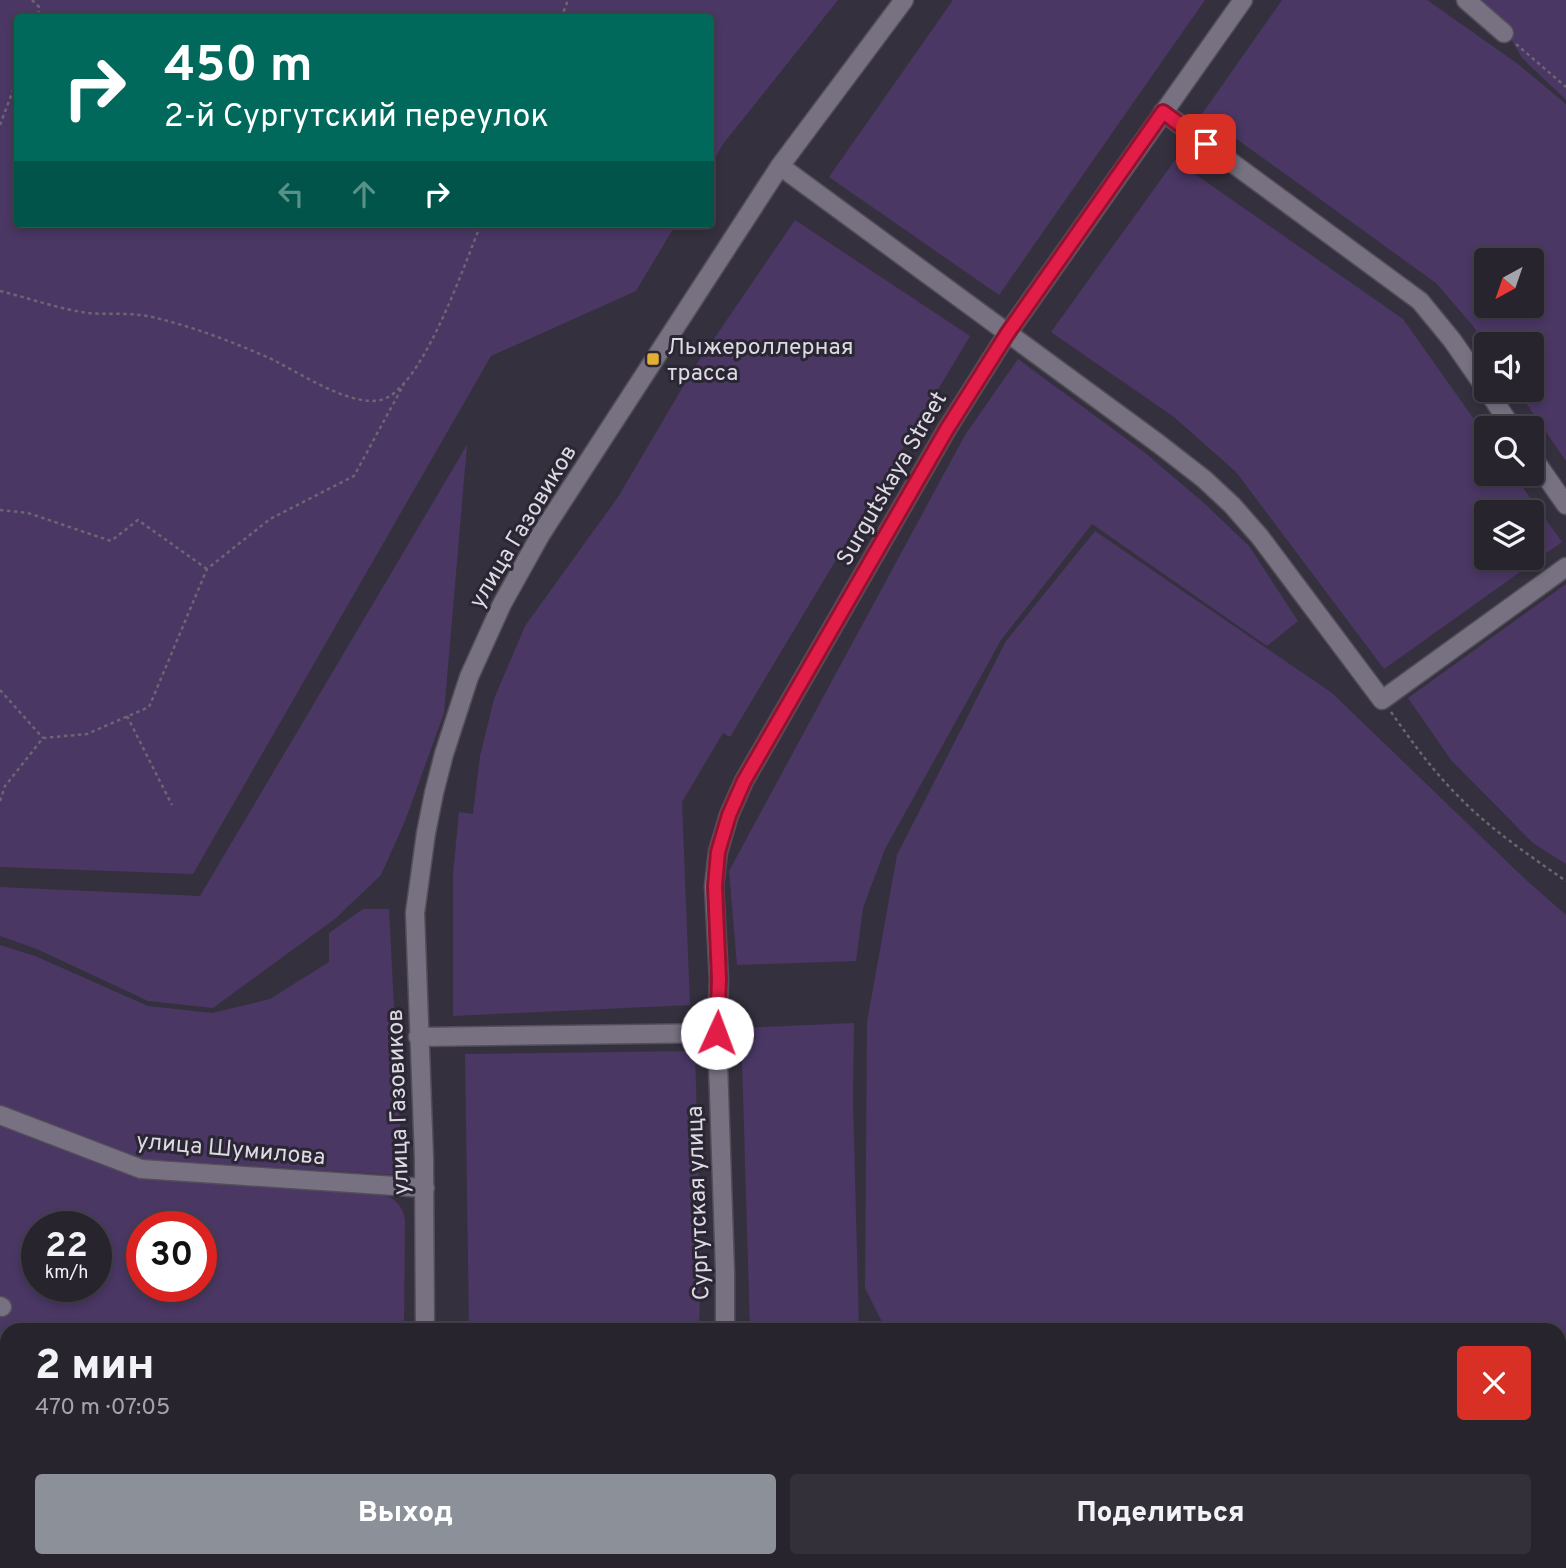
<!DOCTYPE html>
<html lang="ru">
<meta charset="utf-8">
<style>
:root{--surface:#28242e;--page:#34303a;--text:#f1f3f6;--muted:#a5a4aa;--line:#44414a;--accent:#8c9099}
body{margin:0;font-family:Overpass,sans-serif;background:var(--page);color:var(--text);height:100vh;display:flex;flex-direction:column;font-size:26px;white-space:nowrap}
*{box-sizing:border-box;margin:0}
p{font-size:23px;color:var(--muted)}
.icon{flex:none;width:38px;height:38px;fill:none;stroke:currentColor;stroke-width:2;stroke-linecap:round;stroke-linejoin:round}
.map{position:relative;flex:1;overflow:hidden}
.drawer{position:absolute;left:0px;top:1323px;width:1566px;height:245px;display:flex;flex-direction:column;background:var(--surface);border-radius:21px 21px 0 0;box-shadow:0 4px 10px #0003,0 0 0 2px var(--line)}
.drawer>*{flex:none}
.hud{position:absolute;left:14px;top:14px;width:700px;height:214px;border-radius:7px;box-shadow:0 4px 10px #0003,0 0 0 2px var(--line);background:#00695c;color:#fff;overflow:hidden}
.needle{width:46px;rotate:220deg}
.tools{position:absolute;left:1474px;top:248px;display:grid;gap:14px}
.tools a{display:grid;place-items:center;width:70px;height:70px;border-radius:7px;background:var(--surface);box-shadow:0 4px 10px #0003,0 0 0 2px var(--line);font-size:35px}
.speed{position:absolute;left:21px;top:1211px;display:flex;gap:14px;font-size:35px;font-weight:700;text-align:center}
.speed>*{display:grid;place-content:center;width:91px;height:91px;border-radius:50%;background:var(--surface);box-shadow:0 4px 10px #0003,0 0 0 2px var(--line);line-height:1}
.speed small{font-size:18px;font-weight:400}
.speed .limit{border:10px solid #d22;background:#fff;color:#111}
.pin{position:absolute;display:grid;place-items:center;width:60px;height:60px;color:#fff;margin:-30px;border-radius:14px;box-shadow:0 4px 10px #0006}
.me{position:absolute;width:77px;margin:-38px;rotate:2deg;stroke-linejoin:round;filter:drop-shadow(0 0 5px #0008)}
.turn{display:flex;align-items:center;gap:24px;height:147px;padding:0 35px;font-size:32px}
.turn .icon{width:91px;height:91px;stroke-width:2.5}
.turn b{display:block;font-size:49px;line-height:60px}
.lanes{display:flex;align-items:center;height:66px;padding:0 35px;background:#0003;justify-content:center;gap:35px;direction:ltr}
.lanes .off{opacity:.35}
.round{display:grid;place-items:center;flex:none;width:74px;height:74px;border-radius:7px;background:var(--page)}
.head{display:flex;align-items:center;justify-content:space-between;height:119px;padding:0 35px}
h1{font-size:42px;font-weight:800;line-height:52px}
.button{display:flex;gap:14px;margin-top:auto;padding:14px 35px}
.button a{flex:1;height:80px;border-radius:7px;background:var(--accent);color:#fff;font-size:28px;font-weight:800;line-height:80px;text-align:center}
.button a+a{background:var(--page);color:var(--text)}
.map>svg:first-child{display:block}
.green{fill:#4a3764;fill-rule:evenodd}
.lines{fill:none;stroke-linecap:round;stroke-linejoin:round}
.minor-casing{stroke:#534e59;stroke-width:21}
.path{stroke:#6a6672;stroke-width:2.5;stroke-dasharray:3.5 3.5;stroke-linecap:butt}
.minor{stroke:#777181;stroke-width:18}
.route-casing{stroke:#92132f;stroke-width:18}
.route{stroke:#e11d48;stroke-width:12}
.poi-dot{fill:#e2af34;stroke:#2b2633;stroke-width:2.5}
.labels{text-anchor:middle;stroke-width:6;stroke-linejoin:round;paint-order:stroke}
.poi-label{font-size:23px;fill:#dedae3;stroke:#2b2633;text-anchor:start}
.street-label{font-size:23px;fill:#dedae3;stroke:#2b2633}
</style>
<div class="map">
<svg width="1566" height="1568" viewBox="0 0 1566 1568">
<rect width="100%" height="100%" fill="#35303e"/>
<path class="green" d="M0 0H838L723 144 711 165 710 18H18V224H676L636 291 491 356 193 874 0 867Z
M953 0H1205L999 295 829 177Z
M1282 0H1427L1518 64 1566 104V461L1517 390H1531V345H1486L1473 326 1436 283 1202 114ZM1486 261H1531V306H1486Z
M1475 0H1566V100L1522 58 1501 22Z
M1175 160 1403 319 1486 436V474H1513L1562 542 1384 669 1236 472 1174 417 1051 332ZM1486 513H1531V558H1486Z
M795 220 970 336 730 737 723 733 682 802 690 1005 453 1016V874L459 812 473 814 480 756 494 699 525 626 618 497 694 368Z
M1018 359 1144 452 1204 503 1249 546 1298 621 1267 646 1092 524 1001 640 885 849 863 908 856 961 737 965 729 871 965 435Z
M467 445 444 713 405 821 381 875 336 918 213 1008 148 1001 37 949 0 936V887L200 896Z
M1095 531 1332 693 1524 878 1566 915V1568H1059L1060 1561H1559V1330H886L865 1288 867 1022 897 855 1006 641Z
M1566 584V864L1533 843 1451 760 1408 698Z
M363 909H389L402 1165 395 1175 143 1159 0 1105V945L35 956 148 1006 212 1013 270 999 329 962V933Z
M854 1023 853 1101 859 1330H750L741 1028Z
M695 1051 701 1261 699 1330H469L465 1054Z
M0 1125 139 1178 382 1194C395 1198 403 1206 405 1220L404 1330H7V1561H334L330 1568H0ZM37 1227H96V1286H37ZM142 1227H201V1286H142Z
M417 1561H662L659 1568H414Z
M716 1561H807L836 1568H714Z"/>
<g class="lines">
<g class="minor-casing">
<path id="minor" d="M1466 0 1504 33
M1163 112 1420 301 1452 340 1486 389
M780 166 1159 444 1204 479 1232 505 1260 537 1382 700 1566 567
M1487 390 1513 429
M1531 455 1566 505
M418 1037 717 1033
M0 1115 141 1169 425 1188
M0 1306 2 1307
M425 1330 424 1159 415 913 426 833 434 793 444 754 469 677 502 604 541 534 780 166 904 0
M725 1330V1272L717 1033 719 980 714 886 718 852 729 815 744 781 947 429 1007 334 1243 0
M0 1543 7 1549
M22 1561 31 1568
M893 1561 921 1568
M134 1568 143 1561
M354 1568 357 1561
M689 1568 692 1561"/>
</g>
<path class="path" d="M32 0 39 7 38 18
M561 18 568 0
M1516 44 1566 87
M0 125 18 77
M0 291C29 298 59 309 88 313 109 315 131 312 152 317 191 326 230 341 267 357 295 369 360 416 390 396 428 371 463 268 481 224
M0 510 28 513 111 541 138 520 207 569
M0 690 43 738
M1391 712C1412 742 1433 771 1459 797 1490 829 1530 856 1566 881
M127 716 172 805
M0 801 5 786 43 738 87 734 149 707 207 569 270 519 354 476 404 384"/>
<use href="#minor" class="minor"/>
</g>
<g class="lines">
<g class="route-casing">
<path id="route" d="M717 1033 719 979 715 886 718 852 729 815 744 781 947 429 1007 334 1163 112 1206 144"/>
</g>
<use href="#route" class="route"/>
</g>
<rect class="poi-dot" x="646" y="352" width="14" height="14" rx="3.5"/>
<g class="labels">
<g class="poi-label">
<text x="667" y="354">Лыжероллерная<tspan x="667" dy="26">трасса</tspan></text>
</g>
<g class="street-label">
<text transform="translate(891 478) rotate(-60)" y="8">Surgutskaya Street</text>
<text transform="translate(522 526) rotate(-59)" y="8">улица Газовиков</text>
<text transform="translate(397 1102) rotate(-92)" y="8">улица Газовиков</text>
<text transform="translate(231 1148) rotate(5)" y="8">улица Шумилова</text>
<text transform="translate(697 1203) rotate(-92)" y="8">Сургутская улица</text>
</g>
</g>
</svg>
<div class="tools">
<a><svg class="needle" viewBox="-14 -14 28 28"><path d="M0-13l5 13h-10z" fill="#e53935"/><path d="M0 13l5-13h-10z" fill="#a5a4aa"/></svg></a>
<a><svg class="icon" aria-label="sound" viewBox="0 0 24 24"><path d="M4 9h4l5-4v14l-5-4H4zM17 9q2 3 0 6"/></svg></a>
<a><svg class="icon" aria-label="search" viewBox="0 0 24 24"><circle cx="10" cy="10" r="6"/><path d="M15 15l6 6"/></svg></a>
<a><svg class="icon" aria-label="layers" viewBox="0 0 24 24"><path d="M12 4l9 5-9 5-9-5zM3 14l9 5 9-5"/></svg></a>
</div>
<div class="speed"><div>22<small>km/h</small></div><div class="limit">30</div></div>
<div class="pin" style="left:1206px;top:144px;background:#d93025"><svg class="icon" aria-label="arrive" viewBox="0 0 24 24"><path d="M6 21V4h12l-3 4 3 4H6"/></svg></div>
<svg class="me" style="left:717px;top:1033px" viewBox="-20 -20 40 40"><circle r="19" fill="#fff"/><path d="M0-13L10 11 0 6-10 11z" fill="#e11d48"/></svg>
<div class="hud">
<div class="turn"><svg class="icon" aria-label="right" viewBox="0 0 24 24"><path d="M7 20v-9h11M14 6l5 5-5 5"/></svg><div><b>450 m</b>2-й Сургутский переулок</div></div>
<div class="lanes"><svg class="icon off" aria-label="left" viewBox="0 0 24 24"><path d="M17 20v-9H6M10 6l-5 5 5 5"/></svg><svg class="icon off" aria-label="ahead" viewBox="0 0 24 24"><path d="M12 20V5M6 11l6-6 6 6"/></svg><svg class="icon" aria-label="right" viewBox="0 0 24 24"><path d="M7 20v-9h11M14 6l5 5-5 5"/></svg></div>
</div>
<section class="drawer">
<div class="head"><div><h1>2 мин</h1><p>470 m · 07:05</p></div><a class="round" style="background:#d93025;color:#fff"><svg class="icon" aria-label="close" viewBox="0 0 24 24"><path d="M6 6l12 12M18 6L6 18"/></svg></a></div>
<div class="button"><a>Выход</a><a>Поделиться</a></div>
</section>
</div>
